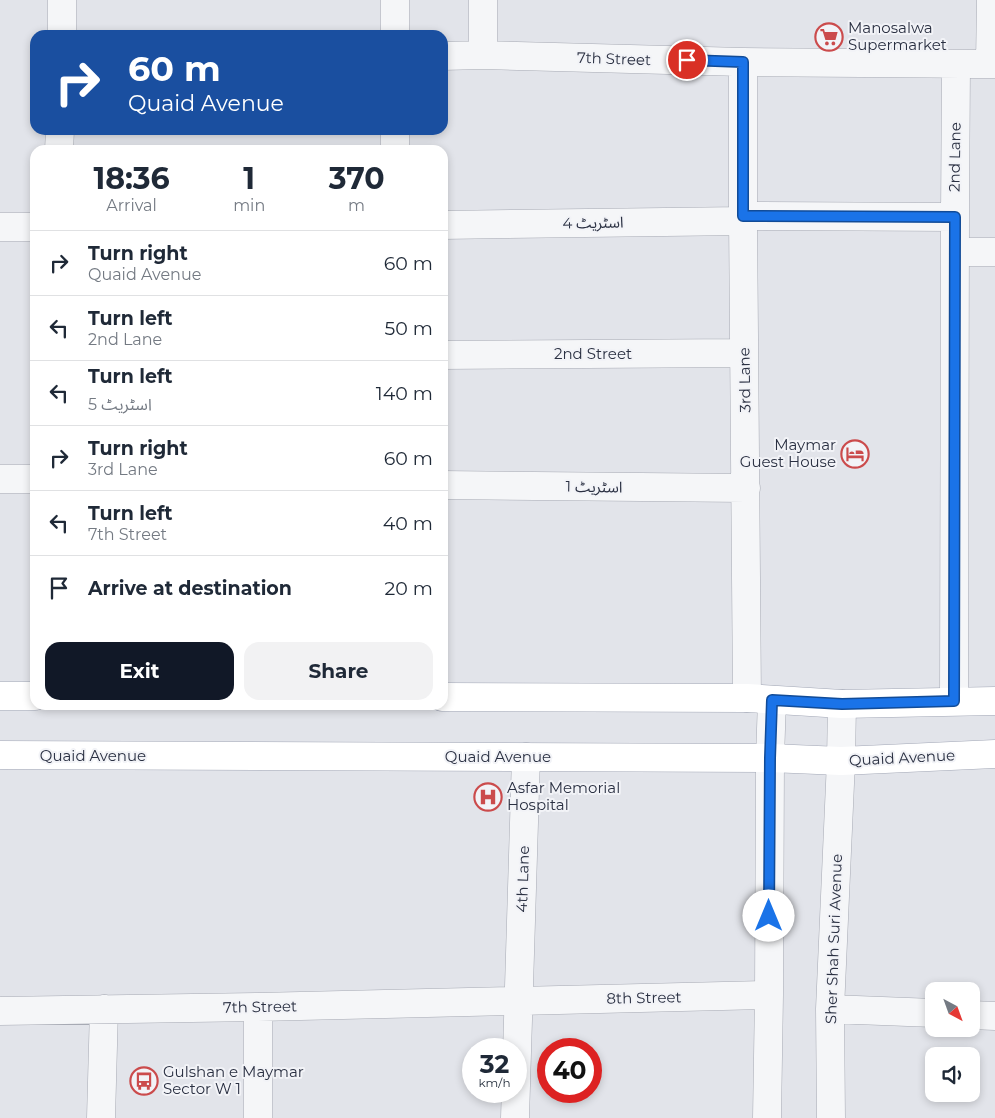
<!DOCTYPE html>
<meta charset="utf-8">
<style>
:root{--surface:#fff;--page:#f2f2f3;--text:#1f2937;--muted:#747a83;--line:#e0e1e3;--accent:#111827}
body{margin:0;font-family:Montserrat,"Noto Sans Arabic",sans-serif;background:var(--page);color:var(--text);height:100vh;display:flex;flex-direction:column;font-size:19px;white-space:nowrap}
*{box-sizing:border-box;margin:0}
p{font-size:16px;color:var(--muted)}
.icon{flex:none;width:28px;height:28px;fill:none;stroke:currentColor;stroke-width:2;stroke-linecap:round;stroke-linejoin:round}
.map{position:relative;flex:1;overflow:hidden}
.drawer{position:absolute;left:30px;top:145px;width:418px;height:565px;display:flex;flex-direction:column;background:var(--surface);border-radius:15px;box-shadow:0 2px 8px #0003}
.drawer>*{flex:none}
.guide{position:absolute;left:30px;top:30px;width:418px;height:105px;border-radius:15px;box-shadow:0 2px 8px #0003;background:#1a4fa0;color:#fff;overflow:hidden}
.needle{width:32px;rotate:139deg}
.tools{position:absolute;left:925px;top:982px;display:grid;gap:10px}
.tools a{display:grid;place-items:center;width:55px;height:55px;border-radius:10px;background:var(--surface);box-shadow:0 2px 8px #0003;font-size:25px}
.speed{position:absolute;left:462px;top:1038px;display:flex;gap:10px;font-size:25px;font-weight:700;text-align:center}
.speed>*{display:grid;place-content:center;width:65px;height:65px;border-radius:50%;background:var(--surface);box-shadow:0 2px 8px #0003;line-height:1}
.speed small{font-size:12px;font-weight:400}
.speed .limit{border:8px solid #d22;background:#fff;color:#111}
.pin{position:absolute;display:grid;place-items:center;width:42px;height:42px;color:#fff;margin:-21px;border:2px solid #fff;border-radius:50%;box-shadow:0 1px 5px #0007}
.me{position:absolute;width:55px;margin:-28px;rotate:0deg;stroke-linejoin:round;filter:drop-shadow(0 0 4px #0008)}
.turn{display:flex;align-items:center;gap:18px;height:105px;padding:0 15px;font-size:22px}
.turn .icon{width:65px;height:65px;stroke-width:2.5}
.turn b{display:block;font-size:35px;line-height:42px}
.eta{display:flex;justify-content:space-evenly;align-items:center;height:85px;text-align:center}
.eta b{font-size:30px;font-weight:700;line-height:35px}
.button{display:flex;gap:10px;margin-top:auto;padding:10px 15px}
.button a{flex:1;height:58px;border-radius:15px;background:var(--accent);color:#fff;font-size:20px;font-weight:700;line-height:58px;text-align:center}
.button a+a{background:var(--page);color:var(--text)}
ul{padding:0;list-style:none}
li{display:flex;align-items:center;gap:15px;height:65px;padding:0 15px;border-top:1px solid var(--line)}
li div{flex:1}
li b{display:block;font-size:19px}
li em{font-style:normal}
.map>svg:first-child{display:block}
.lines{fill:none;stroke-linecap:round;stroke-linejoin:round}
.minor-casing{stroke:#a7aab4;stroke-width:29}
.major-casing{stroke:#a2a7b6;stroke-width:29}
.minor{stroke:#f5f6f8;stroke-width:28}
.major{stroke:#fff;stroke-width:28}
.route-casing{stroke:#114b97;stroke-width:12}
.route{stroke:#1a73e8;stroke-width:9}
.labels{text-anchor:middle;stroke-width:4;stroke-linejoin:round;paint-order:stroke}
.poi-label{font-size:15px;fill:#2a3042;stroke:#f2f3f7;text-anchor:start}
.street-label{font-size:15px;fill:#2a3042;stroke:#f2f3f7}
</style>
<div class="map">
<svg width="995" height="1118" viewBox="0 0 995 1118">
<rect width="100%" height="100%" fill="#e2e4ea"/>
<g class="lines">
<g class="minor-casing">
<path id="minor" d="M395 0V35
M483 0V55
M62 35V0
M442 56 483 55 743 62 995 64
M743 62V216L747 698
M990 64 991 0
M59 150 60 130
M395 150V130
M743 216 955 217
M442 225 743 221
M0 227H35
M955 252H995
M442 355 744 353
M0 479H35
M442 485 746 488
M954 701 955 217 956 64
M258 1007V1118
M830 1009 934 1013
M0 1011 258 1007 769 995
M971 1015 995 1016
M101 1118 104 1009
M515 1118 526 757
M767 1118 769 995 770 758 772 700
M831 1118 830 1009 841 761 842 704"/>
</g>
<g class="major-casing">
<path id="major" d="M0 696H35
M442 697 747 698 842 704 995 701
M0 755 770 758 841 761 995 754"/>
</g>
<use href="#minor" class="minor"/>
<use href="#major" class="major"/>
</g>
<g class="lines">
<g class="route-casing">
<path id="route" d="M687 60 743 62V216L955 217 954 701 842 704 772 700 770 758 769 916"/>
</g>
<use href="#route" class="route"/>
</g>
<defs>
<g id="supermarket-ring" transform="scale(1.4375)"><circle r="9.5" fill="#f2f3f7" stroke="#cb4b4c" stroke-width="1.5"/><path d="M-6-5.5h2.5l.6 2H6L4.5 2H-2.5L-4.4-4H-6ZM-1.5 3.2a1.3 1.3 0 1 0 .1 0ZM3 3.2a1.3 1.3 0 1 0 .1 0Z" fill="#cb4b4c"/></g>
<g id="hotel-ring" transform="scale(1.4375)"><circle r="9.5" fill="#f2f3f7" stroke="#cb4b4c" stroke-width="1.5"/><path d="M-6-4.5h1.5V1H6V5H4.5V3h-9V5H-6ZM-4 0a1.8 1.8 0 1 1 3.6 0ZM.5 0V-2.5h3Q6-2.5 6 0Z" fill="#cb4b4c"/></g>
<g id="hospital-ring" transform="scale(1.4375)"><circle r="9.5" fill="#f2f3f7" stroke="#cb4b4c" stroke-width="1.5"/><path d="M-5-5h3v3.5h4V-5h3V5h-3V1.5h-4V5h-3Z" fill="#cb4b4c"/></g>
<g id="bus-ring" transform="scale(1.4375)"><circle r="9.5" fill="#f2f3f7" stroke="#cb4b4c" stroke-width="1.5"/><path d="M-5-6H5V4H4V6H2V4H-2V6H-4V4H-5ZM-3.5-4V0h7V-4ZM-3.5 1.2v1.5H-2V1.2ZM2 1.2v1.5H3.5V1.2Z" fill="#cb4b4c"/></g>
</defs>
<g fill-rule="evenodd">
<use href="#supermarket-ring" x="829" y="37"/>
<use href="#hotel-ring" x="855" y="454"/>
<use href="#hospital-ring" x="488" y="797"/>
<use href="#bus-ring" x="144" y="1081"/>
</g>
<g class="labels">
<g class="poi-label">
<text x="848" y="33">Manosalwa<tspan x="848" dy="17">Supermarket</tspan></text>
<text x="836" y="450" text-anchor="end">Maymar<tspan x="836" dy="17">Guest House</tspan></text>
<text x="507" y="793">Asfar Memorial<tspan x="507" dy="17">Hospital</tspan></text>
<text x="163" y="1077">Gulshan e Maymar<tspan x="163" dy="17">Sector W 1</tspan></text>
</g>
<g class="street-label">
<text transform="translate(614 59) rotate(2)" y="5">7th Street</text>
<text transform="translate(955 157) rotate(-89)" y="5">2nd Lane</text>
<text transform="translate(593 223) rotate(-1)" y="5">اسٹریٹ 4</text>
<text x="593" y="359">2nd Street</text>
<text transform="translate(745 380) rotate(-91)" y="5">3rd Lane</text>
<text transform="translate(594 487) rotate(1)" y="5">اسٹریٹ 1</text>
<text x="93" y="761">Quaid Avenue</text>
<text x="498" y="762">Quaid Avenue</text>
<text transform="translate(902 758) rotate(-3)" y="5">Quaid Avenue</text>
<text transform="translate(523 879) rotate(-88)" y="5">4th Lane</text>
<text transform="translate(834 939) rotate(-88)" y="5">Sher Shah Suri Avenue</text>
<text transform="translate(644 998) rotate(-1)" y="5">8th Street</text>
<text transform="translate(260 1007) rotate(-1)" y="5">7th Street</text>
</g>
</g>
</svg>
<div class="tools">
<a><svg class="needle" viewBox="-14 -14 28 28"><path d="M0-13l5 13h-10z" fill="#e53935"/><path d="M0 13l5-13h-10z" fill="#747a83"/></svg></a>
<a><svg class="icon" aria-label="sound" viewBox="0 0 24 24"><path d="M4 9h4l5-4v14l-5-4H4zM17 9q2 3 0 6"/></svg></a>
</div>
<div class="speed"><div>32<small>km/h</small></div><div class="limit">40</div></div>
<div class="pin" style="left:687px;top:60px;background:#d93025"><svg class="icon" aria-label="arrive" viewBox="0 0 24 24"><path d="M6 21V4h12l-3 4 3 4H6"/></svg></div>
<svg class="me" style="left:769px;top:916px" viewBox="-20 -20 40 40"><circle r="19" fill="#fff"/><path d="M0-13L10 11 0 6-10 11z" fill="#1a73e8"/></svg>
<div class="guide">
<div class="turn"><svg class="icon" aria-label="right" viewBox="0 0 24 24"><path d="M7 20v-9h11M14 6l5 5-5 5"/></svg><div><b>60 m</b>Quaid Avenue</div></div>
</div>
<section class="drawer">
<div class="eta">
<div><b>18:36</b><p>Arrival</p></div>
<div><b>1</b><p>min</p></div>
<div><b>370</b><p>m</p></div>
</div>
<ul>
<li><svg class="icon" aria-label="right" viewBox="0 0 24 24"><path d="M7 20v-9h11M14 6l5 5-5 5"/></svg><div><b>Turn right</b><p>Quaid Avenue</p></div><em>60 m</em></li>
<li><svg class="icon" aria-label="left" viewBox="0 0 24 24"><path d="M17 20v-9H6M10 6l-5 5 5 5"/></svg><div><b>Turn left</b><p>2nd Lane</p></div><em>50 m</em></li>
<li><svg class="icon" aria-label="left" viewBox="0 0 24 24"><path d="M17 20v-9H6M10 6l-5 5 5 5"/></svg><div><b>Turn left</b><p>اسٹریٹ 5</p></div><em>140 m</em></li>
<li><svg class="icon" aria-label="right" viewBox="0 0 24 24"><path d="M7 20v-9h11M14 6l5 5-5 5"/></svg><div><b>Turn right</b><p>3rd Lane</p></div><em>60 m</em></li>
<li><svg class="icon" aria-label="left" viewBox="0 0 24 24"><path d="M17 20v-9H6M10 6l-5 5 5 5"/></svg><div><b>Turn left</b><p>7th Street</p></div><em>40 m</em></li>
<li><svg class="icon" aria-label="arrive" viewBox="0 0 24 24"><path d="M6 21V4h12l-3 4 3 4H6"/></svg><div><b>Arrive at destination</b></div><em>20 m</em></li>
</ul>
<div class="button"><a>Exit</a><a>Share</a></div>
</section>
</div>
